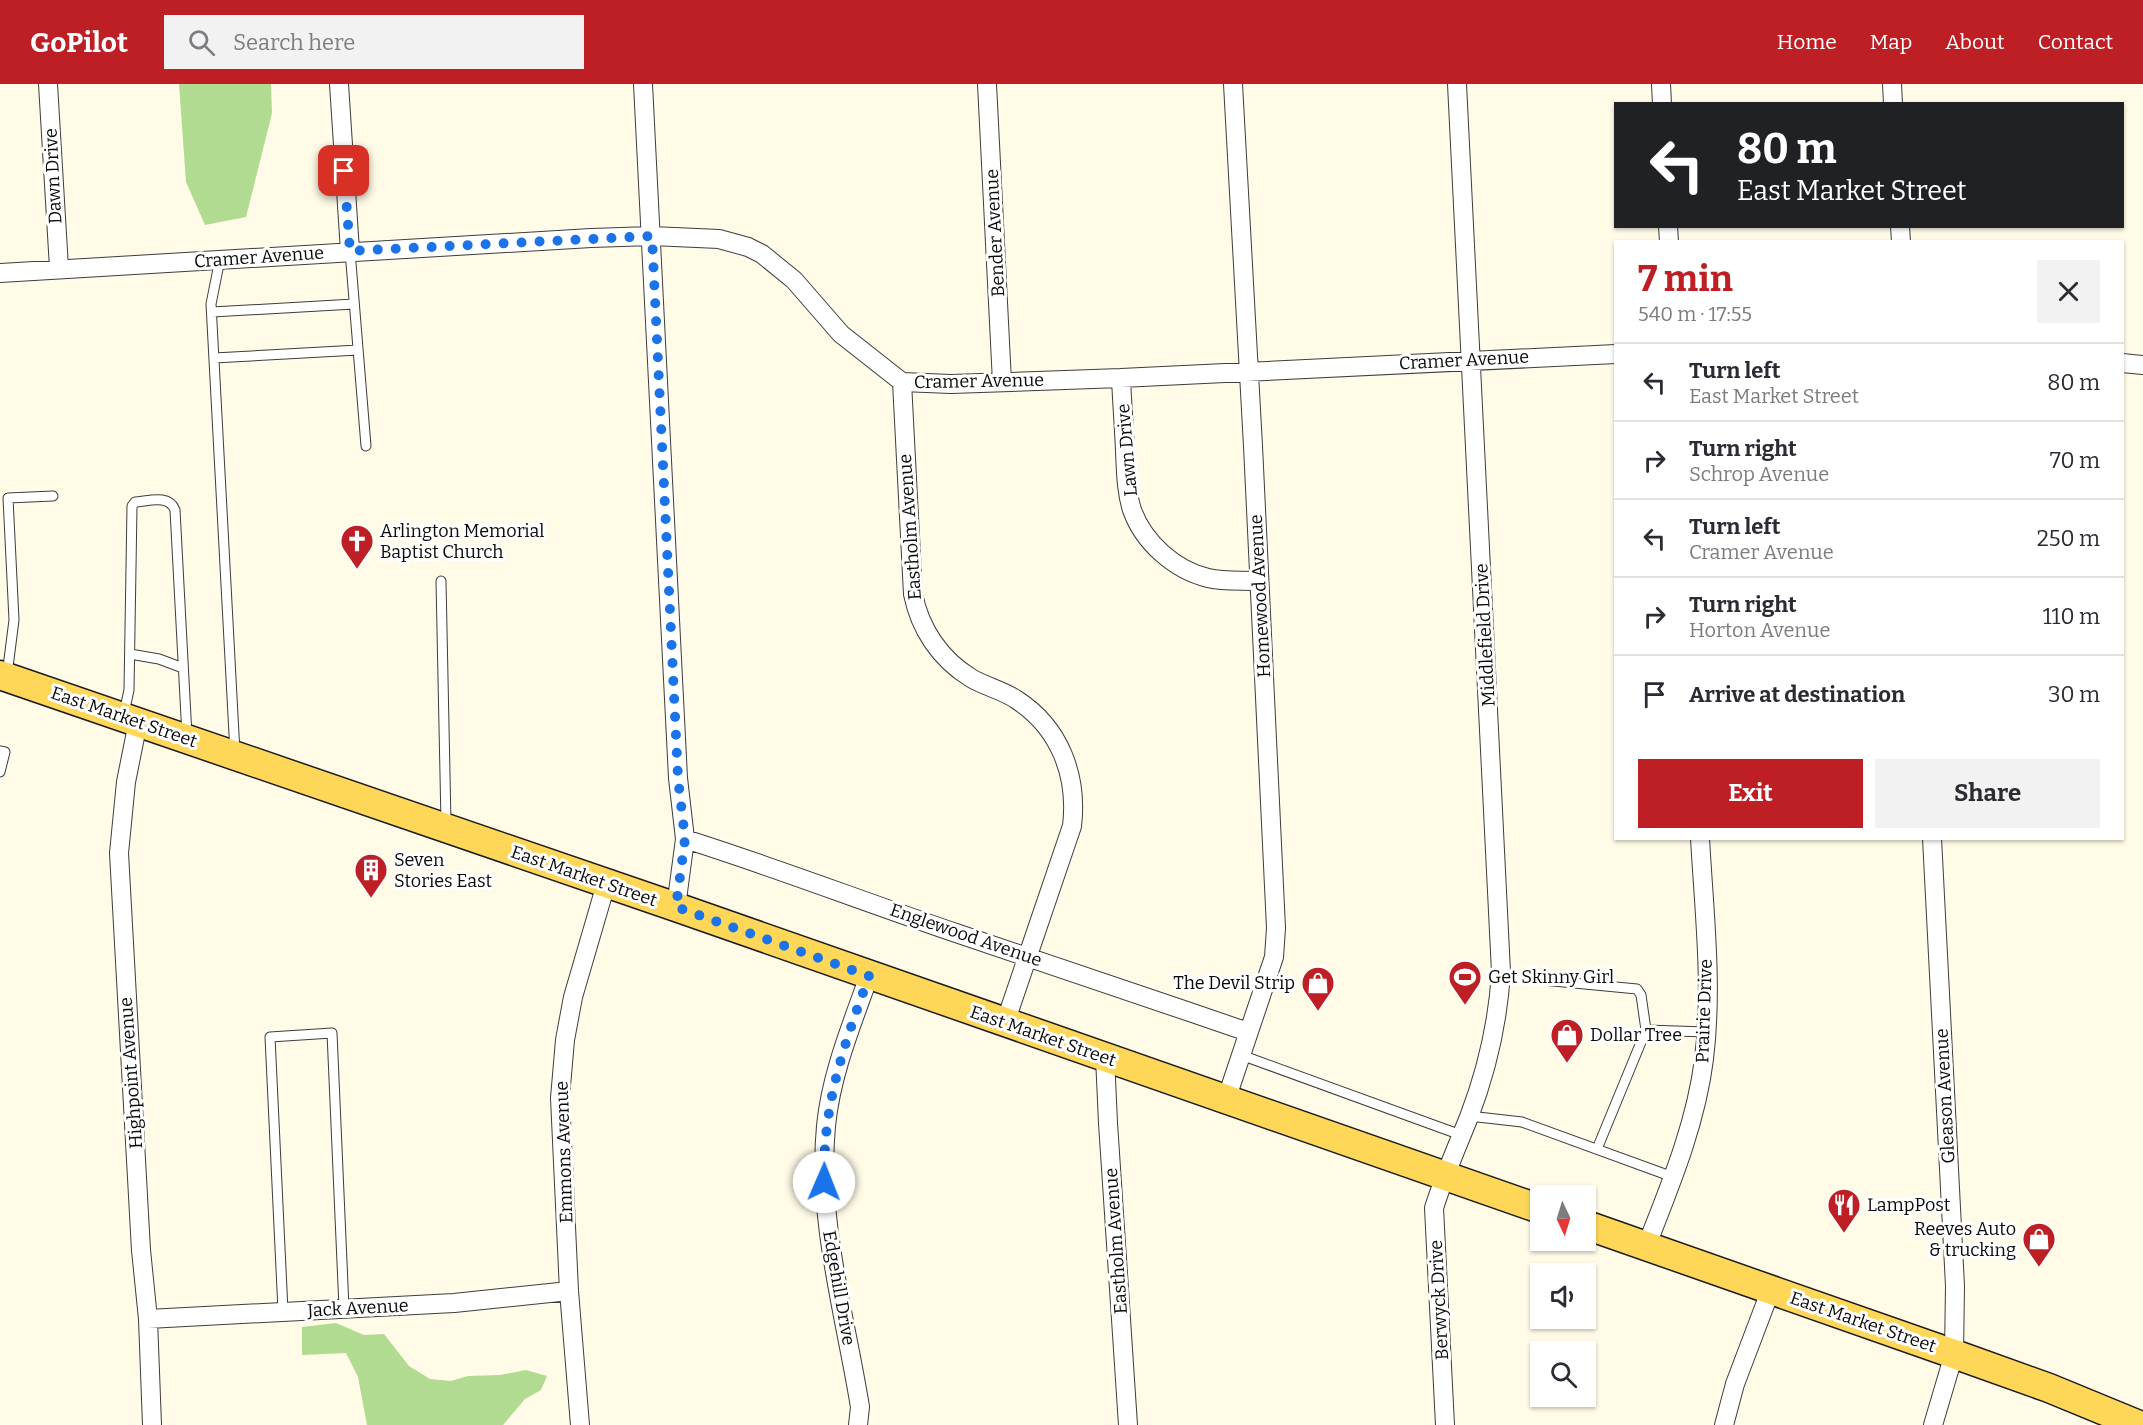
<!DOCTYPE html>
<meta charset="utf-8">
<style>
:root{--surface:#fff;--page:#f2f2f3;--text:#2b2b33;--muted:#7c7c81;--line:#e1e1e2;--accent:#bd1f25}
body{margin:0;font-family:Bitter,serif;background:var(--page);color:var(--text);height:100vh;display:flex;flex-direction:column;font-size:22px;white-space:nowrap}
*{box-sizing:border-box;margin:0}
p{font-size:20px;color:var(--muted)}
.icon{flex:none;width:33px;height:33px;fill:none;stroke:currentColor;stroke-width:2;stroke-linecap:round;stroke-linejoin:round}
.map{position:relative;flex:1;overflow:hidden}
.details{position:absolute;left:1614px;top:156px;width:510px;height:600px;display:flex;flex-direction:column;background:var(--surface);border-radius:0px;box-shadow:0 2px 4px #0004}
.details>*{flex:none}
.top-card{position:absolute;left:1614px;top:18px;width:510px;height:126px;border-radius:0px;box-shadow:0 2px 4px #0004;background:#202124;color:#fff;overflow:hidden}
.needle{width:39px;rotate:176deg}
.controls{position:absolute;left:1530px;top:1101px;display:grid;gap:12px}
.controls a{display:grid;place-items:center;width:66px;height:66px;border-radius:0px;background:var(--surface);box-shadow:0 2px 4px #0004;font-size:30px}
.pin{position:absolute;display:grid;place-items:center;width:51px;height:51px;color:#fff;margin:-26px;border-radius:12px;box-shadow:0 3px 9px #0006}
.me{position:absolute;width:66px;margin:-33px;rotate:1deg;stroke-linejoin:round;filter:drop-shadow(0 0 4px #0008)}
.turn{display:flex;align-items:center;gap:21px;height:126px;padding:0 24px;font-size:27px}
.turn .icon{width:78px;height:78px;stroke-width:2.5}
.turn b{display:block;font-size:42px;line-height:51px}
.round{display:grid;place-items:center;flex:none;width:63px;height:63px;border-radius:0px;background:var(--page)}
.head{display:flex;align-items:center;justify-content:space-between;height:102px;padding:0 24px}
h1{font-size:36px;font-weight:700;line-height:45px;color:var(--accent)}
.action{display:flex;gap:12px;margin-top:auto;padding:12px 24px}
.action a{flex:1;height:69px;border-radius:0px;background:var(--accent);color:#fff;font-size:24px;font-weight:700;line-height:69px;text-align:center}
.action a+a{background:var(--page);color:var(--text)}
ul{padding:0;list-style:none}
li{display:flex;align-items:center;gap:18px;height:78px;padding:0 24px;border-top:2px solid var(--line)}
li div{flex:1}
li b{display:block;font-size:22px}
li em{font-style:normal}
header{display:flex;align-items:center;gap:36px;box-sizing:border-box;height:84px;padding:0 30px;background:var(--accent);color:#fff}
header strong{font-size:28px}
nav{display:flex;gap:33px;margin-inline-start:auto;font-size:21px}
.search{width:420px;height:54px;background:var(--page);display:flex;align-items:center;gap:15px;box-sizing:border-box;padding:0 21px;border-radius:0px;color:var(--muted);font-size:22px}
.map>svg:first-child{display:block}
.forest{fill:#b1db90}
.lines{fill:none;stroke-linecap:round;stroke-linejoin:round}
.service-casing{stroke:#3d3d3d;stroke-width:11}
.minor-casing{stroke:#3d3d3d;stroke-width:20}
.primary-casing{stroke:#1b1b1b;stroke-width:31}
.service{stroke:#fff;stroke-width:9}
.minor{stroke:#fff;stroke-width:18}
.primary{stroke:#fed759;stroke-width:28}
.route{stroke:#1a73e8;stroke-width:10;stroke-dasharray:0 18}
.labels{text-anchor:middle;stroke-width:6;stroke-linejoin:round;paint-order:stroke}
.street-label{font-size:18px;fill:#0a0a0a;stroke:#fff}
.poi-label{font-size:18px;fill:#0a0a0a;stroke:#fff;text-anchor:start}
</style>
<header>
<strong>GoPilot</strong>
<div class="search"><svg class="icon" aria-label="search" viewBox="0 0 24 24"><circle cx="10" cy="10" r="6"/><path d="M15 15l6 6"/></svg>Search here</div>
<nav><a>Home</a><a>Map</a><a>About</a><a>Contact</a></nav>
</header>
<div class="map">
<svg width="2143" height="1341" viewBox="0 0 2143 1341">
<rect width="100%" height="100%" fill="#fffbe7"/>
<path class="forest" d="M179 0H271L272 29 246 133 205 141 186 98Z
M336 1239 364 1251 384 1250 409 1282 430 1295 451 1297 468 1292 500 1291 526 1286 547 1292 541 1306 525 1315 503 1341H367L358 1293 346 1269 302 1271V1243Z"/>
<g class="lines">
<g class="service-casing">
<path id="service" d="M350 167 366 362
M220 175 211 220 235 669
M212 228 354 220
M214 274 358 266
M441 497 446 739
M130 570 159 575 183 584
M7 591 14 536 8 414 53 412
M124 629 129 606 132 422 135 418C149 417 169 410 175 426L187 652
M0 667 5 668 0 688
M1501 892 1637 905 1641 911 1646 946
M1241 971 1461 1051
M1469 1032 1522 1038 1673 1093
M1597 1065 1646 946 1706 948
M283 1227 270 953 332 949 344 1224"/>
</g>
<g class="minor-casing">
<path id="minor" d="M48 0 59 184
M339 0 350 167
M643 0 678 694 685 755 676 823
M987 0 1002 298
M1661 0 1662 20
M1892 0 1893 20
M1668 142 1669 158
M1900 142 1901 158
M0 189 591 154 652 152 719 155 748 163 762 170 794 196 841 250 902 298 951 300 1121 294 1616 270
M2122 279 2143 281
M1121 294C1122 318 1124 343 1125 367 1126 387 1126 407 1132 426 1144 459 1175 486 1208 494 1224 498 1242 496 1259 497
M902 298 913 510C920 545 940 575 971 594 986 603 1003 606 1017 616 1060 644 1078 692 1072 742L1005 939
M138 638 126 698 119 769 141 1166 148 1235 152 1341
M1932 754 1955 1202 1954 1270 1933 1341
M685 755C777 784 867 819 959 850 1056 883 1152 915 1248 948
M1105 973 1108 1039 1128 1341
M1226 1016 1274 873 1276 844 1253 362 1233 0
M1646 1163C1670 1102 1696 1040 1704 975 1713 902 1704 827 1700 754
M148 1235 454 1219 569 1207
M580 1341 569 1207 560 1014 565 956 573 913 606 800
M858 1341 860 1323C845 1230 817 1137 826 1042 831 990 852 940 869 892
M1445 1341 1434 1124C1444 1092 1457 1063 1469 1033 1487 986 1498 938 1501 888L1457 0
M1724 1341 1735 1300 1771 1205"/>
</g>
<g class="primary-casing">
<path id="primary" d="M0 591 676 823 1540 1125
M1586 1141 1954 1270 2049 1304 2139 1341"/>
</g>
<use href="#service" class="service"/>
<use href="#minor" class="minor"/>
<use href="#primary" class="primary"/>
</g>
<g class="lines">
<path class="route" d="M344 87 350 167 652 152 678 694 685 755 676 823 869 892C843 964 823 1020 824 1098"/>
</g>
<defs>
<g id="church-pin" transform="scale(1.725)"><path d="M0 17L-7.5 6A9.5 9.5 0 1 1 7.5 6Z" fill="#bd1f25" stroke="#fff"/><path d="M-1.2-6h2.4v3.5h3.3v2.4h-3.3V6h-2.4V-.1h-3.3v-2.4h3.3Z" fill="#fff"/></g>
<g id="building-pin" transform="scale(1.725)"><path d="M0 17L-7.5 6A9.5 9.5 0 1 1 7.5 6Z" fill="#bd1f25" stroke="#fff"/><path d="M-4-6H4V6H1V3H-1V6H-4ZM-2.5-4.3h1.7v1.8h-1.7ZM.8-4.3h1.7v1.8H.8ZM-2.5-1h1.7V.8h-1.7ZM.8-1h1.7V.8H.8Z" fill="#fff"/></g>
<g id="stadium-pin" transform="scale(1.725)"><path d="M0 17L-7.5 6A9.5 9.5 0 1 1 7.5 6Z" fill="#bd1f25" stroke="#fff"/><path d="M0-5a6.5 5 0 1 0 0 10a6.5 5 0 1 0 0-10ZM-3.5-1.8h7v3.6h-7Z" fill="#fff"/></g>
<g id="shop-pin" transform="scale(1.725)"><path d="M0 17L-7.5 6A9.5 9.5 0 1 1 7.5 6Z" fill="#bd1f25" stroke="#fff"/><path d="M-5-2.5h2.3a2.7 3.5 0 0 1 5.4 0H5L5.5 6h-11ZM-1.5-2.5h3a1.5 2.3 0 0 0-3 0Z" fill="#fff"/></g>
<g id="restaurant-pin" transform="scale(1.725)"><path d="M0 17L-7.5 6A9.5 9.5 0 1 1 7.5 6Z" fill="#bd1f25" stroke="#fff"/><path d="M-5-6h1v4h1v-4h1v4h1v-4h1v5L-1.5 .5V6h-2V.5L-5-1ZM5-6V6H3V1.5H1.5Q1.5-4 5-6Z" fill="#fff"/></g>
</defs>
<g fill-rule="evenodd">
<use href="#church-pin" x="357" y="457"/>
<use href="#building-pin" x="371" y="786"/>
<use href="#stadium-pin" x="1465" y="893"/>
<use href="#shop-pin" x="1318" y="899"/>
<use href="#shop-pin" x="1567" y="951"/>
<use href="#restaurant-pin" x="1844" y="1121"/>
<use href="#shop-pin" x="2039" y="1155"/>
</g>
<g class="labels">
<g class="street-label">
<text transform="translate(53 92) rotate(-93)" y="6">Dawn Drive</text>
<text transform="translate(995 149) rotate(-93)" y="6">Bender Avenue</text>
<text transform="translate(259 173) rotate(-4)" y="6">Cramer Avenue</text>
<text transform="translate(1464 276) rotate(-3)" y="6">Cramer Avenue</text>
<text transform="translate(979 297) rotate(-1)" y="6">Cramer Avenue</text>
<text transform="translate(1127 366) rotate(-95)" y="6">Lawn Drive</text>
<text transform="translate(910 443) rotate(-94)" y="6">Eastholm Avenue</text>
<text transform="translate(1260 512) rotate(-93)" y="6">Homewood Avenue</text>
<text transform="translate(1485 551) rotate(-93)" y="6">Middlefield Drive</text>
<text transform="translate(124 633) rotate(19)" y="6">East Market Street</text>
<text transform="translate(584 792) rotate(19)" y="6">East Market Street</text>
<text transform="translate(966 851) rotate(19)" y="6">Englewood Avenue</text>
<text transform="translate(1704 927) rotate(-88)" y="6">Prairie Drive</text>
<text transform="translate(1043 952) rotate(19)" y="6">East Market Street</text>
<text transform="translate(131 989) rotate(-94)" y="6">Highpoint Avenue</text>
<text transform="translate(1945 1012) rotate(-93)" y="6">Gleason Avenue</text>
<text transform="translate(564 1068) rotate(-92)" y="6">Emmons Avenue</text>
<text transform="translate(1116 1157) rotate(-94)" y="6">Eastholm Avenue</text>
<text transform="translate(839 1204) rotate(80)" y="6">Edgehill Drive</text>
<text transform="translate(1439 1216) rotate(-93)" y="6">Berwyck Drive</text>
<text transform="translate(358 1224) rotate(-3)" y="6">Jack Avenue</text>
<text transform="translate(1863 1238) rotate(19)" y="6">East Market Street</text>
</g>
<g class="poi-label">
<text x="380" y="453">Arlington Memorial<tspan x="380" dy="21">Baptist Church</tspan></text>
<text x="394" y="782">Seven<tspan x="394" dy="21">Stories East</tspan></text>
<text x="1488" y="899">Get Skinny Girl</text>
<text x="1295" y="905" text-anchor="end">The Devil Strip</text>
<text x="1590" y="957">Dollar Tree</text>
<text x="1867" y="1127">LampPost</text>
<text x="2016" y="1151" text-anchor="end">Reeves Auto<tspan x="2016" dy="21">&amp; trucking</tspan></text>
</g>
</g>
</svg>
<div class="controls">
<a><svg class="needle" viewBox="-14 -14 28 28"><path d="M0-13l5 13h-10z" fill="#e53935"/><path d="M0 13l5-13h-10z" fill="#7c7c81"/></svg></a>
<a><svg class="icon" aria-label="sound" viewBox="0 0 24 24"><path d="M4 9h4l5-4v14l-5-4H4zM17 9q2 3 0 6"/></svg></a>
<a><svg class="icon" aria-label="search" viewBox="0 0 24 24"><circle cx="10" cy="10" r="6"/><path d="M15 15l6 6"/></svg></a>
</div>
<div class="pin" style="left:344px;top:87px;background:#d93025"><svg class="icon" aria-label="arrive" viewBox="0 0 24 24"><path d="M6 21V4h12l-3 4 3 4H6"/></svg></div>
<svg class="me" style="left:824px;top:1098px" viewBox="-20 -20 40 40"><circle r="19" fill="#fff"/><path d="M0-13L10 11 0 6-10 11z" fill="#1a73e8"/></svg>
<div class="top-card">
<div class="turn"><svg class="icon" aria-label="left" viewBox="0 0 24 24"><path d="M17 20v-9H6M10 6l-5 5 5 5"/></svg><div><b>80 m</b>East Market Street</div></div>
</div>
<section class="details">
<div class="head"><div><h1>7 min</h1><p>540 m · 17:55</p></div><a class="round"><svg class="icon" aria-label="close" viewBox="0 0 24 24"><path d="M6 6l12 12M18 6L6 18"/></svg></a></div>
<ul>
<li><svg class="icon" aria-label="left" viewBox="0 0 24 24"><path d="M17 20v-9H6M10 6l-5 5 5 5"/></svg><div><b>Turn left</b><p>East Market Street</p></div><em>80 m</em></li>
<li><svg class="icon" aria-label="right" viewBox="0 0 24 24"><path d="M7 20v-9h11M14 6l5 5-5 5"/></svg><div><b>Turn right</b><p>Schrop Avenue</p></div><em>70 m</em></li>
<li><svg class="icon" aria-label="left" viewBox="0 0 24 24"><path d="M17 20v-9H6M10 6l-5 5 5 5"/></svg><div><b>Turn left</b><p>Cramer Avenue</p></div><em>250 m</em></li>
<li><svg class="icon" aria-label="right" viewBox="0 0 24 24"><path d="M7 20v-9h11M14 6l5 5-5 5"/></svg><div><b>Turn right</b><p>Horton Avenue</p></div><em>110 m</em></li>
<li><svg class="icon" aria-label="arrive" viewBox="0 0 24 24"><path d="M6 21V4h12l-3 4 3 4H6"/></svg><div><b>Arrive at destination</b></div><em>30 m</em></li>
</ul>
<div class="action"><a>Exit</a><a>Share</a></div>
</section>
</div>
